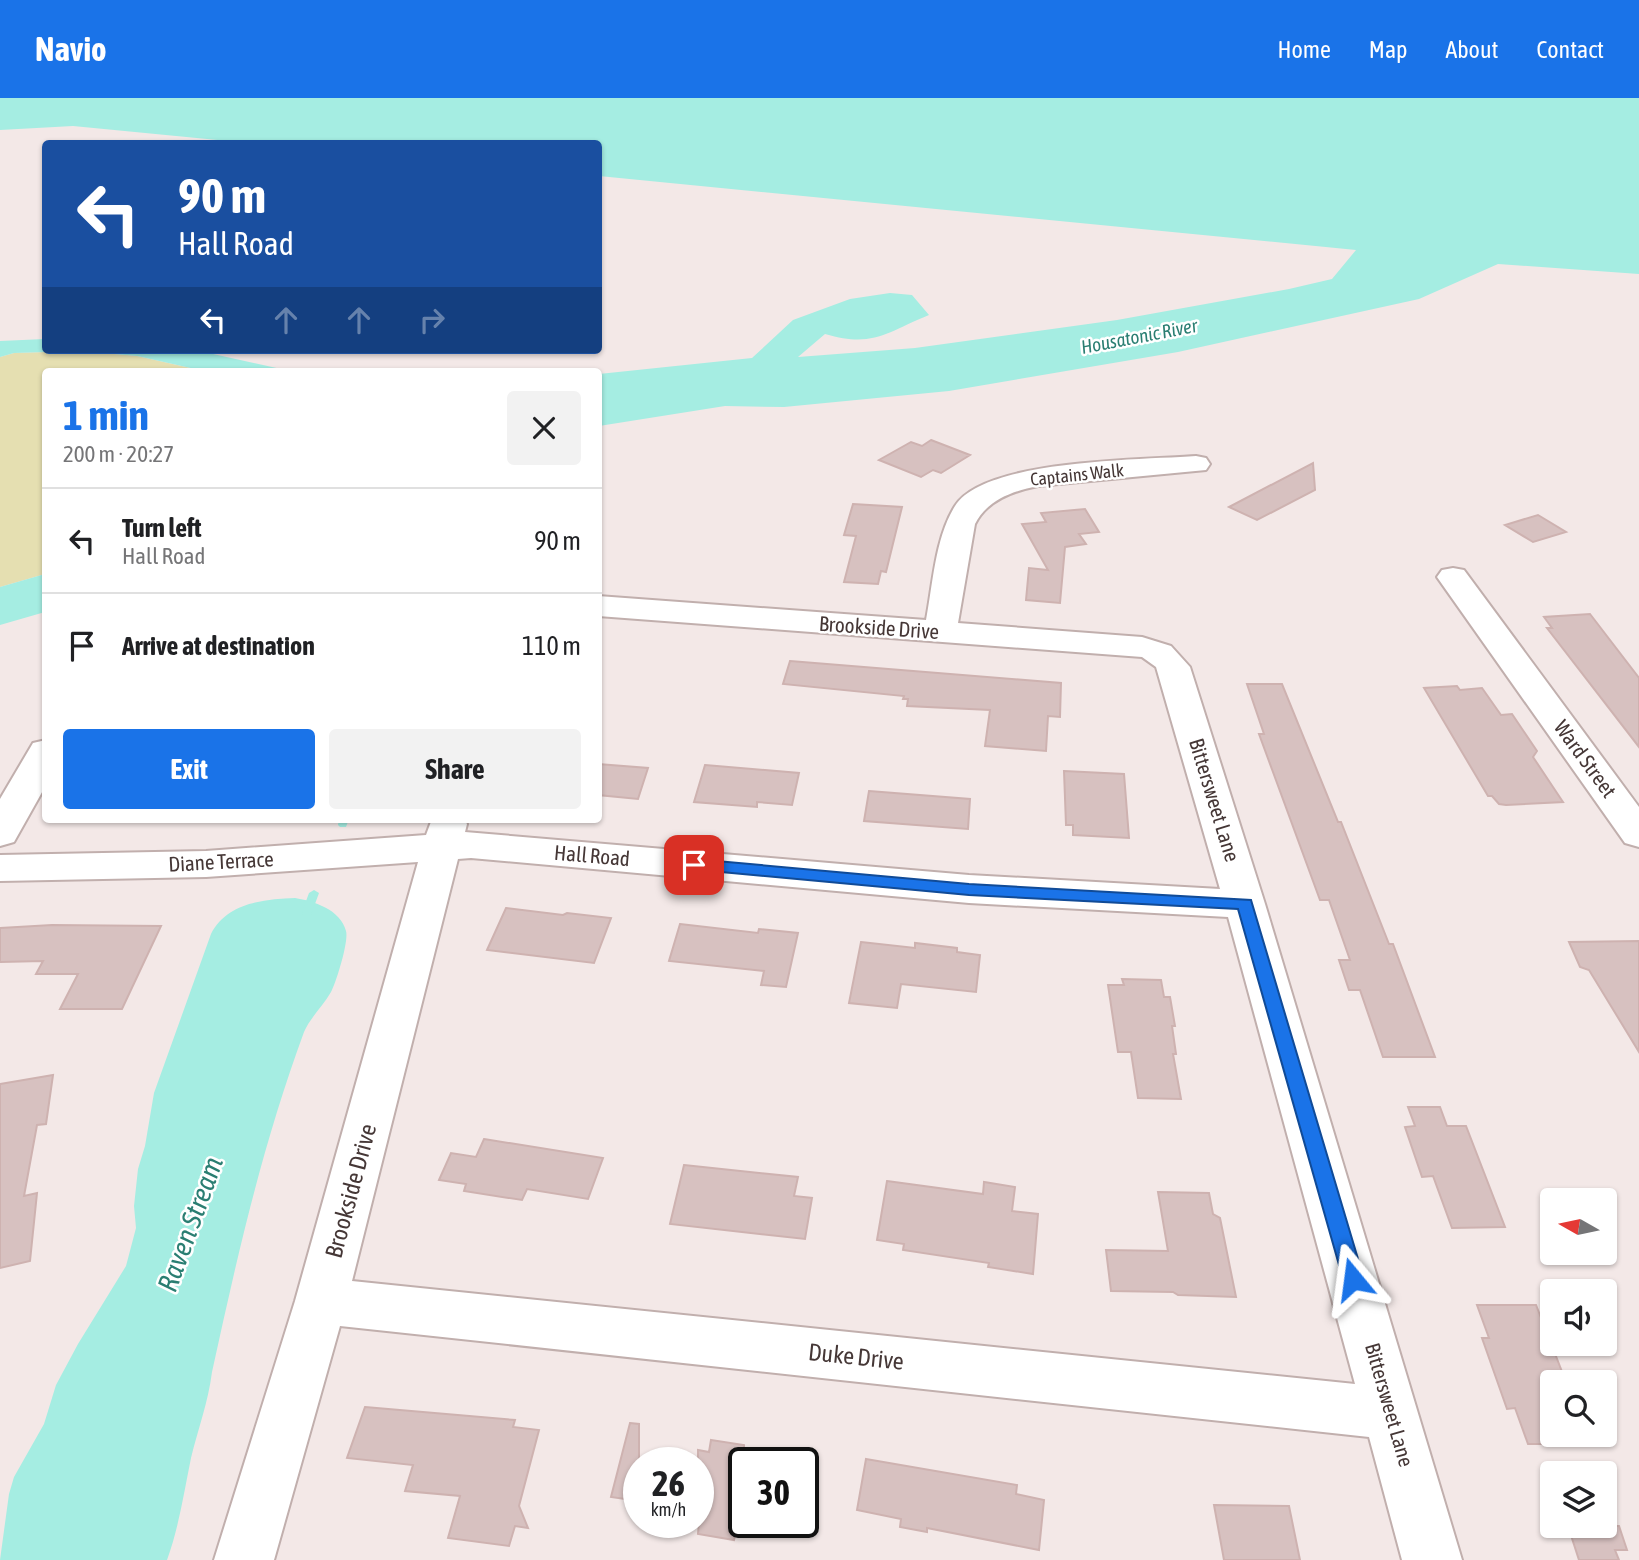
<!DOCTYPE html>
<meta charset="utf-8">
<style>
:root{--surface:#fff;--page:#f2f2f2;--text:#202124;--muted:#757577;--line:#e0e0e0;--accent:#1a73e8}
body{margin:0;font-family:"Asap Condensed",sans-serif;background:var(--page);color:var(--text);height:100vh;display:flex;flex-direction:column;font-size:26px;white-space:nowrap}
*{box-sizing:border-box;margin:0}
p{font-size:23px;color:var(--muted)}
.icon{flex:none;width:38px;height:38px;fill:none;stroke:currentColor;stroke-width:2;stroke-linecap:round;stroke-linejoin:round}
.map{position:relative;flex:1;overflow:hidden}
.drawer{position:absolute;left:42px;top:270px;width:560px;height:455px;display:flex;flex-direction:column;background:var(--surface);border-radius:7px;box-shadow:0 2px 5px #0004}
.drawer>*{flex:none}
.top-card{position:absolute;left:42px;top:42px;width:560px;height:214px;border-radius:7px;box-shadow:0 2px 5px #0004;background:#1a4fa0;color:#fff;overflow:hidden}
.needle{width:46px;rotate:279deg}
.fabs{position:absolute;left:1540px;top:1090px;display:grid;gap:14px}
.fabs a{display:grid;place-items:center;width:77px;height:77px;border-radius:7px;background:var(--surface);box-shadow:0 2px 5px #0004;font-size:35px}
.speed{position:absolute;left:623px;top:1349px;display:flex;gap:14px;font-size:35px;font-weight:700;text-align:center}
.speed>*{display:grid;place-content:center;width:91px;height:91px;border-radius:50%;background:var(--surface);box-shadow:0 2px 5px #0004;line-height:1}
.speed small{font-size:18px;font-weight:400}
.speed .limit{border:4px solid #111;border-radius:10px;background:#fff;color:#111}
.pin{position:absolute;display:grid;place-items:center;width:60px;height:60px;color:#fff;margin:-30px;border-radius:14px;box-shadow:0 4px 10px #0006}
.me{position:absolute;width:77px;margin:-38px;rotate:344deg;stroke-linejoin:round;filter:drop-shadow(0 0 5px #0008)}
.turn{display:flex;align-items:center;gap:24px;height:147px;padding:0 21px;font-size:32px}
.turn .icon{width:91px;height:91px;stroke-width:2.5}
.turn b{display:block;font-size:49px;line-height:60px}
.lanes{display:flex;align-items:center;height:66px;padding:0 21px;background:#0003;justify-content:center;gap:35px;direction:ltr}
.lanes .off{opacity:.35}
.round{display:grid;place-items:center;flex:none;width:74px;height:74px;border-radius:7px;background:var(--page)}
.overview{display:flex;align-items:center;justify-content:space-between;height:119px;padding:0 21px}
h1{font-size:42px;font-weight:700;line-height:52px;color:var(--accent)}
.cta{display:flex;gap:14px;margin-top:auto;padding:14px 21px}
.cta a{flex:1;height:80px;border-radius:7px;background:var(--accent);color:#fff;font-size:28px;font-weight:700;line-height:80px;text-align:center}
.cta a+a{background:var(--page);color:var(--text)}
ul{padding:0;list-style:none}
li{display:flex;align-items:center;gap:21px;height:105px;padding:0 21px;border-top:2px solid var(--line)}
li div{flex:1}
li b{display:block;font-size:26px}
li em{font-style:normal}
header{display:flex;align-items:center;gap:42px;box-sizing:border-box;height:98px;padding:0 35px;background:var(--accent);color:#fff}
header strong{font-size:33px}
nav{display:flex;gap:38px;margin-inline-start:auto;font-size:24px}
.map>svg:first-child{display:block}
.green{fill:#e5dfb1}
.water{fill:#a5ede2}
.lines{fill:none;stroke-linecap:round;stroke-linejoin:round}
.stream{fill:#a5ede2;fill-rule:evenodd}
.building{fill:#d7c1c0;stroke:#ceb2b0;stroke-width:2}
.minor-casing{stroke:#c1afad;stroke-width:4}
.minor{fill:#fff;fill-rule:evenodd}
.route{fill:#1a73e8;stroke:#114b97;stroke-width:2}
.labels{text-anchor:middle;stroke-width:5;stroke-linejoin:round;paint-order:stroke}
.far-street-label{font-size:18px;fill:#453736;stroke:#fff}
.far-water-label{font-size:19px;font-style:italic;fill:#2a7e72;stroke:#fff}
.street-label{font-size:21px;fill:#453736;stroke:#fff}
.near-street-label{font-size:24px;fill:#453736;stroke:#fff}
.near-water-label{font-size:28px;font-style:italic;fill:#2a7e72;stroke:#fff}
</style>
<header>
<strong>Navio</strong>
<nav><a>Home</a><a>Map</a><a>About</a><a>Contact</a></nav>
</header>
<div class="map">
<svg width="1639" height="1462" viewBox="0 0 1639 1462">
<rect width="100%" height="100%" fill="#f3e8e7"/>
<path class="green" d="M80 253 137 258 204 273H46L45 476 0 489V259L14 255Z"/>
<path class="water" d="M0 0H1639V176L1498 166 1419 201 1178 254 949 293 784 309 725 308 599 328V276L752 260 793 222 850 201 890 195 912 197 929 217C885 235 873 250 825 236L798 259 915 250 1117 222 1289 191 1332 181 1356 152 599 78 598 46H258L73 28 0 32Z
M45 241 46 252H195L290 273H204L137 258 80 253 14 255 0 259V243Z
M45 476V514L0 527V489Z
M295 800C314 803 341 812 346 833 349 843 336 885 331 894 323 908 310 920 304 934 263 1045 237 1159 212 1274 208 1305 198 1331 191 1360 184 1394 179 1429 167 1462H0L9 1396 14 1379 44 1326 56 1287 78 1246 126 1168 136 1130 134 1108 138 1071 145 1048 154 995 211 836C227 805 264 801 295 800Z"/>
<g class="lines">
<path class="stream" d="M339 721H349L346 729H340L338 727Z
M314 792 319 795 312 814 311 817H303L302 814 309 795Z"/>
</g>
<path class="building" d="M931 342 970 357 941 375 933 372 921 379 879 362 911 344 922 348Z
M1313 365 1315 392 1257 422 1229 409Z
M853 406 902 409 886 474 881 473 878 486 844 484 856 438 844 437Z
M1085 411 1099 434 1079 436 1086 446 1065 449 1060 505 1026 502 1029 470 1048 472 1022 426 1046 424 1041 415Z
M1538 417 1566 434 1533 444 1505 427Z
M1590 516 1639 580V649L1547 530H1552L1544 519Z
M790 563 1061 585 1060 619 1048 618 1046 653 985 648 990 612 907 608 908 601H903L904 598 783 586Z
M1247 586H1282L1338 724H1341L1389 846H1393L1435 959H1383L1360 892H1349L1339 862H1350L1329 802H1320L1259 636H1264Z
M1457 588 1460 592 1482 590 1501 617 1512 616 1537 653 1533 659 1563 704 1506 707 1499 706 1492 698H1488L1424 590Z
M598 666 648 670 638 701 598 697Z
M705 667 799 675 792 707 757 704V709L694 704Z
M1064 673 1124 676 1129 740 1073 737V727H1066Z
M869 693 970 701 968 731 864 723Z
M506 810 563 817 567 815 611 820 594 865 487 852Z
M680 826 758 835 759 831 798 835 786 889 761 887 764 873 669 863Z
M52 827 161 828 122 911H60L78 876H36L43 863 0 864V830Z
M1639 843V954L1589 872 1580 869 1569 844Z
M861 844 915 850V845L957 850V854L980 857 976 894 901 886 897 910 849 905Z
M1122 881 1161 882 1164 899H1170L1175 928H1172L1176 956H1173L1181 1001 1138 1000 1131 954H1118L1108 887H1124Z
M53 977 46 1026 37 1027 24 1098 37 1095 30 1163 0 1170V986Z
M1408 1009H1440L1447 1028H1466L1505 1129 1452 1130 1433 1078 1422 1079 1405 1029 1415 1028Z
M484 1041 603 1060 588 1101 527 1091 522 1102 464 1093 466 1086 439 1082 451 1055 476 1059Z
M684 1067 798 1079 794 1098 812 1100 805 1141 670 1126Z
M887 1083 983 1096 984 1084 1015 1089 1012 1113 1038 1116 1033 1176 988 1169 989 1165 903 1152 904 1146 877 1142Z
M1158 1094 1209 1095 1213 1116 1220 1120 1236 1199 1178 1197 1173 1194 1111 1193 1106 1152 1168 1153Z
M1477 1207H1536L1566 1284H1552V1346H1528L1515 1310 1507 1311 1482 1240H1489Z
M365 1309 515 1322 513 1329 539 1332 519 1408 528 1430 515 1428 509 1448 448 1440 460 1398 405 1393 413 1367 347 1360Z
M630 1325 639 1326V1403L611 1399Z
M711 1342 744 1347V1420L739 1419 734 1442 698 1436 700 1413H698V1352L709 1354Z
M866 1361 1017 1387 1016 1396 1044 1402 1039 1452 927 1430V1434L900 1429 901 1421 857 1412Z
M1214 1407 1289 1408 1300 1462H1224Z
M1568 1428H1619L1627 1452H1615L1619 1462H1579Z"/>
<g class="lines">
<g class="minor-casing">
<path id="minor" d="M1196 358 1206 360 1210 366 1206 372 1038 388C1013 393 987 402 975 426L958 525 1142 539 1171 548 1190 569 1265 806 1462 1462H1402L1369 1339 340 1228 274 1462H214L295 1203 418 764 206 779 0 783V757L206 753 426 737 432 721H464L467 726 465 734 969 777 1220 791 1156 569 1142 559 598 518V498L926 522C933 486 935 440 955 408 984 361 1143 362 1196 358ZM471 760 969 805 1228 819 1355 1286 352 1183 458 761Z
M1453 470 1464 472 1639 709V749L1625 745 1437 479 1442 472Z
M46 642V687L14 744 0 748V701L33 645Z"/>
</g>
<use href="#minor" class="minor"/>
</g>
<path class="route" d="M694 761 969 786 1251 802 1364 1181 1361 1188 1353 1191 1346 1188 1343 1181 1238 811 969 797 689 771 686 767Z"/>
<g class="labels">
<g class="far-street-label">
<text transform="translate(1077 377) rotate(-6)" y="6">Captains Walk</text>
</g>
<g class="far-water-label">
<text transform="translate(1139 238) rotate(-11)" y="7">Housatonic River</text>
</g>
<g class="street-label">
<text transform="translate(879 530) rotate(4)" y="7">Brookside Drive</text>
<text transform="translate(1585 661) rotate(54)" y="7">Ward Street</text>
<text transform="translate(1214 702) rotate(73)" y="7">Bittersweet Lane</text>
<text transform="translate(592 758) rotate(5)" y="7">Hall Road</text>
<text transform="translate(221 764) rotate(-3)" y="7">Diane Terrace</text>
<text transform="translate(1389 1307) rotate(74)" y="7">Bittersweet Lane</text>
</g>
<g class="near-street-label">
<text transform="translate(351 1093) rotate(-75)" y="8">Brookside Drive</text>
<text transform="translate(856 1259) rotate(6)" y="8">Duke Drive</text>
</g>
<g class="near-water-label">
<text transform="translate(190 1126) rotate(-70)" y="10">Raven Stream</text>
</g>
</g>
</svg>
<div class="fabs">
<a><svg class="needle" viewBox="-14 -14 28 28"><path d="M0-13l5 13h-10z" fill="#e53935"/><path d="M0 13l5-13h-10z" fill="#757577"/></svg></a>
<a><svg class="icon" aria-label="sound" viewBox="0 0 24 24"><path d="M4 9h4l5-4v14l-5-4H4zM17 9q2 3 0 6"/></svg></a>
<a><svg class="icon" aria-label="search" viewBox="0 0 24 24"><circle cx="10" cy="10" r="6"/><path d="M15 15l6 6"/></svg></a>
<a><svg class="icon" aria-label="layers" viewBox="0 0 24 24"><path d="M12 4l9 5-9 5-9-5zM3 14l9 5 9-5"/></svg></a>
</div>
<div class="speed"><div>26<small>km/h</small></div><div class="limit">30</div></div>
<div class="pin" style="left:694px;top:767px;background:#d93025"><svg class="icon" aria-label="arrive" viewBox="0 0 24 24"><path d="M6 21V4h12l-3 4 3 4H6"/></svg></div>
<svg class="me" style="left:1353px;top:1181px" viewBox="-20 -20 40 40"><path d="M0-17L14 15 0 8-14 15z" fill="#1a73e8" stroke="#fff" stroke-width="4"/></svg>
<div class="top-card">
<div class="turn"><svg class="icon" aria-label="left" viewBox="0 0 24 24"><path d="M17 20v-9H6M10 6l-5 5 5 5"/></svg><div><b>90 m</b>Hall Road</div></div>
<div class="lanes"><svg class="icon" aria-label="left" viewBox="0 0 24 24"><path d="M17 20v-9H6M10 6l-5 5 5 5"/></svg><svg class="icon off" aria-label="ahead" viewBox="0 0 24 24"><path d="M12 20V5M6 11l6-6 6 6"/></svg><svg class="icon off" aria-label="ahead" viewBox="0 0 24 24"><path d="M12 20V5M6 11l6-6 6 6"/></svg><svg class="icon off" aria-label="right" viewBox="0 0 24 24"><path d="M7 20v-9h11M14 6l5 5-5 5"/></svg></div>
</div>
<section class="drawer">
<div class="overview"><div><h1>1 min</h1><p>200 m · 20:27</p></div><a class="round"><svg class="icon" aria-label="close" viewBox="0 0 24 24"><path d="M6 6l12 12M18 6L6 18"/></svg></a></div>
<ul>
<li><svg class="icon" aria-label="left" viewBox="0 0 24 24"><path d="M17 20v-9H6M10 6l-5 5 5 5"/></svg><div><b>Turn left</b><p>Hall Road</p></div><em>90 m</em></li>
<li><svg class="icon" aria-label="arrive" viewBox="0 0 24 24"><path d="M6 21V4h12l-3 4 3 4H6"/></svg><div><b>Arrive at destination</b></div><em>110 m</em></li>
</ul>
<div class="cta"><a>Exit</a><a>Share</a></div>
</section>
</div>
